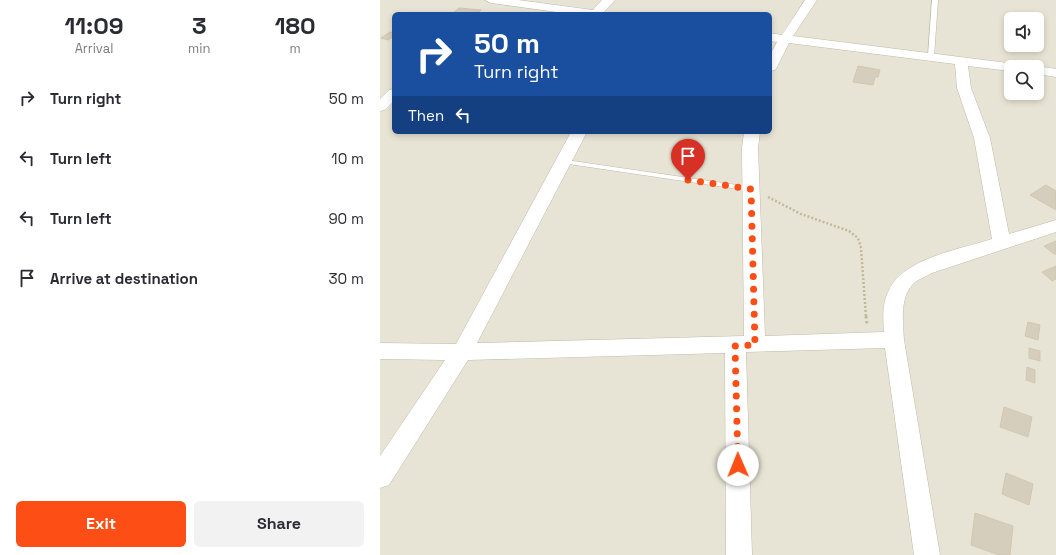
<!DOCTYPE html>
<style>
:root{--surface:#fff;--page:#f2f2f3;--text:#2b2b33;--muted:#7c7c81;--accent:#fd4e15}
body{margin:0;font-family:"Space Grotesk",sans-serif;background:var(--page);color:var(--text);height:100vh;display:flex;flex-direction:column;font-size:15px;white-space:nowrap}
*{box-sizing:border-box;margin:0}
p{font-size:13px;color:var(--muted)}
.icon{flex:none;width:22px;height:22px;fill:none;stroke:currentColor;stroke-width:2;stroke-linecap:round;stroke-linejoin:round}
.map{position:relative;flex:1;overflow:hidden}
.sheet{display:flex;flex-direction:column;background:var(--surface);width:380px}
.sheet>*{flex:none}
.hud{position:absolute;left:12px;top:12px;width:380px;height:122px;border-radius:6px;box-shadow:0 2px 6px #0003;background:#1a4fa0;color:#fff;overflow:hidden}
.fabs{position:absolute;left:624px;top:12px;display:grid;gap:8px}
.fabs a{display:grid;place-items:center;width:40px;height:40px;border-radius:6px;background:var(--surface);box-shadow:0 2px 6px #0003;font-size:20px}
.pin{position:absolute;display:grid;place-items:center;width:34px;height:34px;color:#fff;margin:-41px -17px;border-radius:50% 50% 50% 0;rotate:-45deg;box-shadow:0 0 4px #0007}
.pin .icon{rotate:45deg}
.me{position:absolute;width:44px;margin:-22px;rotate:359deg;stroke-linejoin:round;filter:drop-shadow(0 0 3px #0008)}
.turn{display:flex;align-items:center;gap:14px;height:84px;padding:0 16px;font-size:18px}
.turn .icon{width:52px;height:52px;stroke-width:2.5}
.turn b{display:block;font-size:28px;line-height:34px}
.then{display:flex;align-items:center;height:38px;padding:0 16px;background:#0003;gap:8px;font-size:15px}
.eta{display:flex;justify-content:space-evenly;align-items:center;height:68px;text-align:center}
.eta b{font-size:24px;font-weight:700;line-height:28px}
.primary-button{display:flex;gap:8px;margin-top:auto;padding:8px 16px}
.primary-button a{flex:1;height:46px;border-radius:6px;background:var(--accent);color:#fff;font-size:16px;font-weight:700;line-height:46px;text-align:center}
.primary-button a+a{background:var(--page);color:var(--text)}
ul{padding:0;list-style:none}
li{display:flex;align-items:center;gap:12px;height:60px;padding:0 16px}
li div{flex:1}
li b{display:block;font-size:15px}
li em{font-style:normal}
main{display:flex;flex:1;min-height:0}
.map>svg:first-child{display:block}
.residential{fill:#e8e4d5;fill-rule:evenodd}
.building{fill:#d6cebc;stroke:#d1c7af}
.lines{fill:none;stroke-linecap:round;stroke-linejoin:round}
.service-casing{stroke:#c0baaa;stroke-width:1}
.minor-casing{stroke:#c0baaa;stroke-width:1}
.path-far1{stroke:#c2b89a;stroke-width:2.5;stroke-dasharray:2 2;stroke-linecap:butt}
.path{stroke:#c2b89a;stroke-width:3;stroke-dasharray:2.5 2.5;stroke-linecap:butt}
.service{fill:#fff;fill-rule:evenodd}
.minor{fill:#fff;fill-rule:evenodd}
.route{stroke:#fd4e15;stroke-width:7;stroke-dasharray:0 12.6}
</style>
<main>
<section class="sheet">
<div class="eta">
<div><b>11:09</b><p>Arrival</p></div>
<div><b>3</b><p>min</p></div>
<div><b>180</b><p>m</p></div>
</div>
<ul>
<li><svg class="icon" aria-label="right" viewBox="0 0 24 24"><path d="M7 20v-9h11M14 6l5 5-5 5"/></svg><div><b>Turn right</b></div><em>50 m</em></li>
<li><svg class="icon" aria-label="left" viewBox="0 0 24 24"><path d="M17 20v-9H6M10 6l-5 5 5 5"/></svg><div><b>Turn left</b></div><em>10 m</em></li>
<li><svg class="icon" aria-label="left" viewBox="0 0 24 24"><path d="M17 20v-9H6M10 6l-5 5 5 5"/></svg><div><b>Turn left</b></div><em>90 m</em></li>
<li><svg class="icon" aria-label="arrive" viewBox="0 0 24 24"><path d="M6 21V4h12l-3 4 3 4H6"/></svg><div><b>Arrive at destination</b></div><em>30 m</em></li>
</ul>
<div class="primary-button"><a>Exit</a><a>Share</a></div>
</section>
<div class="map">
<svg width="676" height="555" viewBox="0 0 676 555">
<rect width="100%" height="100%" fill="#f4f1e7"/>
<path class="residential" d="M0 0H676V555H0ZM14 14H390V132H14ZM631 19H657V45H631ZM631 67H657V93H631Z"/>
<path class="building" d="M79 8 101 10 97 14H72Z
M10 32 14 33V36L8 40 1 38Z
M478 66 500 70 498 77H495L493 85 473 82Z
M666 185 676 191V210L650 195Z
M676 241V254H674L664 246Z
M676 266V279L672 281 662 272Z
M648 322 660 325 658 340 645 336Z
M649 348 660 351V361L649 358Z
M647 367 655 370V383L646 380Z
M624 407 652 417 648 437 620 427Z
M626 473 653 484 649 505 622 494Z
M595 513 633 526 630 555H619L591 545Z"/>
<g class="lines">
<g class="service-casing">
<path id="service" d="M552 0H558L554 57 551 59 548 57Z
M179 159 371 187 375 189 371 191 182 163H179Z"/>
</g>
<g class="minor-casing">
<path id="minor" d="M105 0H138L213 10 222 0H235L223 13 224 14H191L111 3Z
M425 0H437L413 36 636 64 638 67H631V71L588 66 591 88 610 138 629 234 676 220V232L552 273C546 276 540 279 535 282 519 296 523 322 524 340L560 555H534L505 348 366 352 372 555H346L345 353 88 360 9 485 0 488V456L65 360 0 359V343L76 344 191 132H207L97 343 364 336 362 148 364 132H380L378 148 385 336 504 332C503 318 502 303 509 290 524 258 581 249 612 239L594 138 577 88 575 64 409 43 397 67 395 70 390 71V55L397 42 390 41V33L402 35Z
M657 66 676 69V77L657 74V67H653Z
M14 89V101L5 110 0 111V99L9 90Z"/>
</g>
<path class="path-far1" d="M388 197 421 214 469 231 478 238 481 248 486 317"/>
<path class="path" d="M486 316 487 325"/>
<use href="#service" class="service"/>
<use href="#minor" class="minor"/>
</g>
<g class="lines">
<path class="route" d="M308 180 371 189 375 345 355 346 358 465"/>
</g>
</svg>
<div class="fabs">
<a><svg class="icon" aria-label="sound" viewBox="0 0 24 24"><path d="M4 9h4l5-4v14l-5-4H4zM17 9q2 3 0 6"/></svg></a>
<a><svg class="icon" aria-label="search" viewBox="0 0 24 24"><circle cx="10" cy="10" r="6"/><path d="M15 15l6 6"/></svg></a>
</div>
<div class="pin" style="left:308px;top:180px;background:#d93025"><svg class="icon" aria-label="arrive" viewBox="0 0 24 24"><path d="M6 21V4h12l-3 4 3 4H6"/></svg></div>
<svg class="me" style="left:358px;top:465px" viewBox="-20 -20 40 40"><circle r="19" fill="#fff"/><path d="M0-13L10 11 0 6-10 11z" fill="#fd4e15"/></svg>
<div class="hud">
<div class="turn"><svg class="icon" aria-label="right" viewBox="0 0 24 24"><path d="M7 20v-9h11M14 6l5 5-5 5"/></svg><div><b>50 m</b>Turn right</div></div>
<div class="then">Then<svg class="icon" aria-label="left" viewBox="0 0 24 24"><path d="M17 20v-9H6M10 6l-5 5 5 5"/></svg></div>
</div>
</div>
</main>
